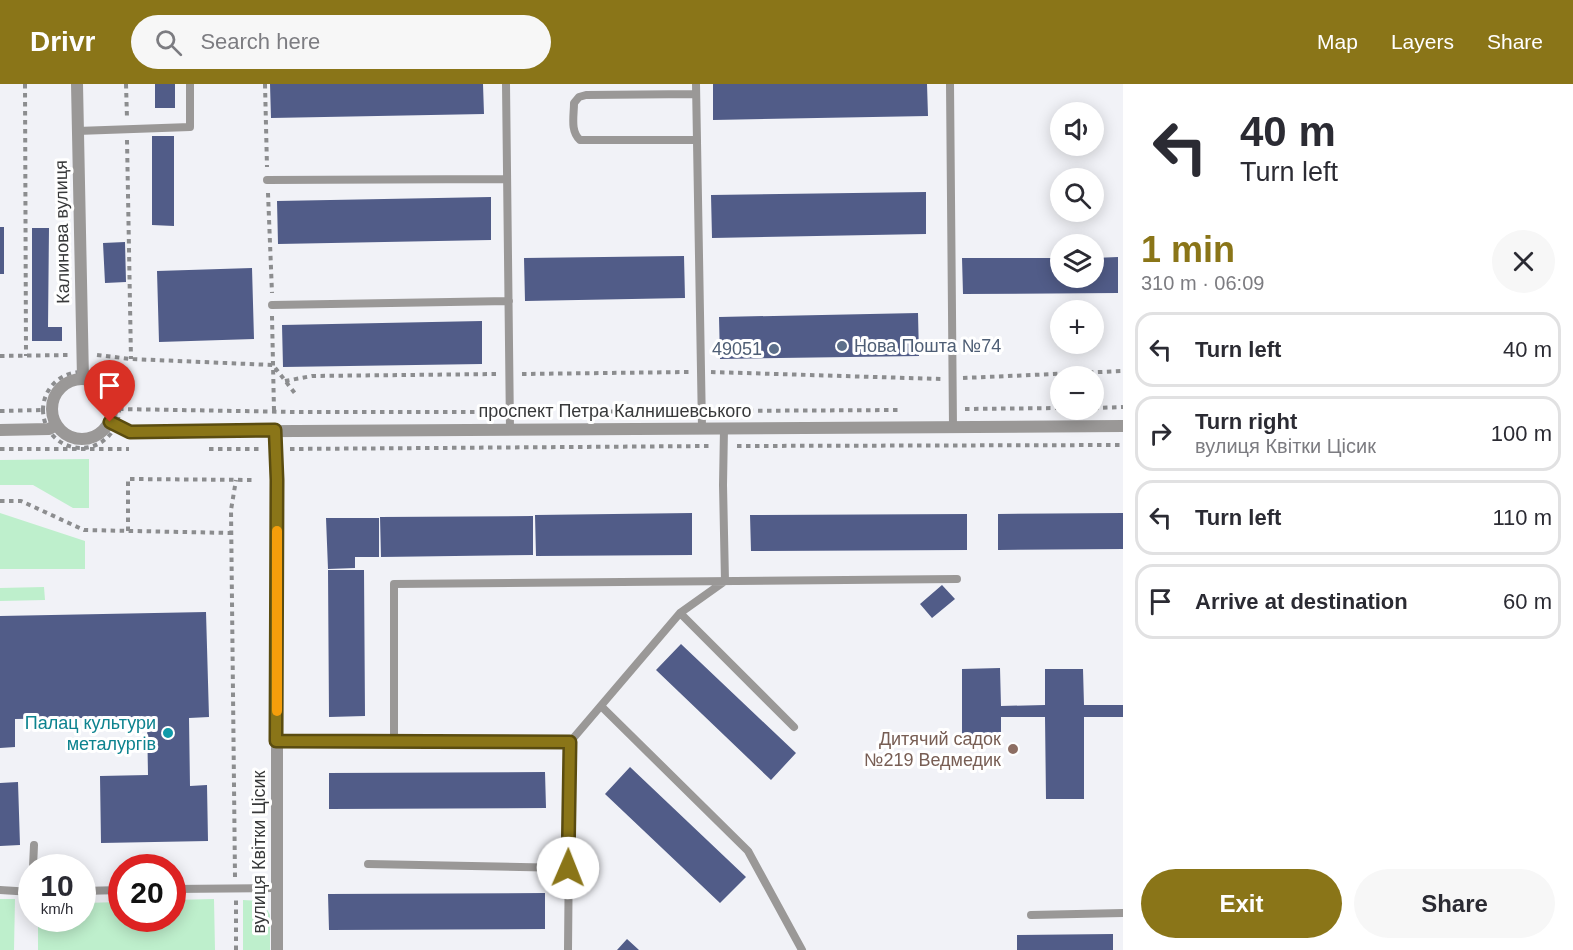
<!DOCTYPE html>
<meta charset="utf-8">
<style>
:root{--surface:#fff;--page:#f7f7f7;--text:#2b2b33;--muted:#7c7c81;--line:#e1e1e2;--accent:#8a7518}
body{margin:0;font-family:Arial,sans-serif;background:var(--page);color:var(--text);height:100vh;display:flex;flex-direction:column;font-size:22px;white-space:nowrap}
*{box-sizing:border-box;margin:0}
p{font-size:20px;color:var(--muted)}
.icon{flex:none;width:33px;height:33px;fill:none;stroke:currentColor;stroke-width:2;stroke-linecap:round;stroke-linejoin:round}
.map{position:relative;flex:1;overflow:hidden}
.panel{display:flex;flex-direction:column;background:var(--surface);width:450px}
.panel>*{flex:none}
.top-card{background:#fff;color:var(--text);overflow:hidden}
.controls{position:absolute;left:1050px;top:18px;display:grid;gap:12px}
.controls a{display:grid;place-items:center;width:54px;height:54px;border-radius:50%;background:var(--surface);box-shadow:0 3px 15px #0003;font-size:30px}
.speed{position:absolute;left:18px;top:770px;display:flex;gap:12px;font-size:30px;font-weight:700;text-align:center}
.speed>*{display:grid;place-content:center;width:78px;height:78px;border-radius:50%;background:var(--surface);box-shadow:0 3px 15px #0003;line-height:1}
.speed small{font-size:15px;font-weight:400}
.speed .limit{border:9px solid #d22;background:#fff;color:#111}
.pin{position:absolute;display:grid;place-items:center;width:51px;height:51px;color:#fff;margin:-62px -26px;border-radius:50% 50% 50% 0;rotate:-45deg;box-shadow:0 0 6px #0007}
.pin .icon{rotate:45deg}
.me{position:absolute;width:66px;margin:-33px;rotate:1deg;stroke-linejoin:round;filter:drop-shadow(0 0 4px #0008)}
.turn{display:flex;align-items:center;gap:21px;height:126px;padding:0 18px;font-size:27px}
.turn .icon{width:78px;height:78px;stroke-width:2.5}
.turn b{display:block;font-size:42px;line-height:51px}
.round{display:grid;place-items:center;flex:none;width:63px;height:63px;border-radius:32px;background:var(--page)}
.overview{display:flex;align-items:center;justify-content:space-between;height:102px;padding:0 18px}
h1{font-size:36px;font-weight:700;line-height:45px;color:var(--accent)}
.button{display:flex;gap:12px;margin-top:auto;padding:12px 18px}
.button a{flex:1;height:69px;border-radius:36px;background:var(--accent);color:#fff;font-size:24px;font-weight:700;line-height:69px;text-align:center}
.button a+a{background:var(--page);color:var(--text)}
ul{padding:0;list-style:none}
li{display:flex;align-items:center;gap:18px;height:75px;margin:0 12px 9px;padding:0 6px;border:3px solid var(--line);border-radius:18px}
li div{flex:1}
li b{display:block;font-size:22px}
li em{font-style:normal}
header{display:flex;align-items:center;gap:36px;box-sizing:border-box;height:84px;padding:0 30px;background:var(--accent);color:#fff}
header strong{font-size:28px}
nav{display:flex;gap:33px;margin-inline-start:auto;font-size:21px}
.search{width:420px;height:54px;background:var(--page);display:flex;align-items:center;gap:15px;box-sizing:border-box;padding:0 21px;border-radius:33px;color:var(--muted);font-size:22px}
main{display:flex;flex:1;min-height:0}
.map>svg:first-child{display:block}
.green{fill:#beefcc}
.building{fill:#515c88}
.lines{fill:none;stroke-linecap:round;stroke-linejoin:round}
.path{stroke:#8c8d8f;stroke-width:4;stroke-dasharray:4.5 4.5;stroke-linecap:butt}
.service{stroke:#9a9897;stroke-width:8}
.minor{stroke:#9a9897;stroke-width:12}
.tertiary{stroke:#9a9897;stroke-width:12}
.route-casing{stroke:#5a4c10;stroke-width:15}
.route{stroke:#8a7518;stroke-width:10}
.slow{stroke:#f59e0b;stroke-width:10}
.service-dot{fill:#5c6f8a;stroke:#fff;stroke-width:2}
.culture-dot{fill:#0f9aa8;stroke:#fff;stroke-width:2}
.education-dot{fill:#8d6e63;stroke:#fff;stroke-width:2}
.labels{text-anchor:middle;stroke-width:6;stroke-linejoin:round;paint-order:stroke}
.street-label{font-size:18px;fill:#38393a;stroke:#fff}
.service-label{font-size:18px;fill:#4e5e75;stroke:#fff;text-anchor:start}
.culture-label{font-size:18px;fill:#0d838f;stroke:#fff;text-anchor:end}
.education-label{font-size:18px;fill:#785e54;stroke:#fff;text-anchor:end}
</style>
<header>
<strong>Drivr</strong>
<div class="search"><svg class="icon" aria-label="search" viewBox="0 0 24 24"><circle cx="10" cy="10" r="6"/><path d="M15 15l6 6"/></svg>Search here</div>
<nav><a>Map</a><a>Layers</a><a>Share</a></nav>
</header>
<main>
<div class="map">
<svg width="1123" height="866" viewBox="0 0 1123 866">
<rect width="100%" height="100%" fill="#f1f2f7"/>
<path class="green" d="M89 375V424H73L33 401H0V376Z
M0 429 85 457V485H0Z
M44 503 45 516 0 517V504Z
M0 815H15L14 866H0Z
M214 815 215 866H38V834H82L83 819 121 818 122 834H172L173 816Z
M243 816 263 817 270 831V866H243Z"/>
<path class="building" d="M155 0H175V24H155Z
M270 0H483L484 30 271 34Z
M713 0H927L928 32 713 36Z
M152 52H174V142L152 141Z
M926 108V150L712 154 711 111Z
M491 113V156L278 160 277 117Z
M0 143H4V190H0Z
M32 144H49L48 243H62V257H32Z
M125 158 126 198 105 199 103 159Z
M684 172 685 214 525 217 524 174Z
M1118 173V209L963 210 962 174H1060V194H1094V174Z
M252 184 254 255 159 258 157 187Z
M918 229 919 272 720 275 719 233Z
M482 237V280L283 283 282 241Z
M692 429V471L536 472 535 431Z
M1123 429V465L998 466V430Z
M967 430V466L751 467 750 431Z
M533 432V471L381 473 380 433Z
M326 434H379V473H355V484L328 485Z
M328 486H364L365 632 329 633Z
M942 501 955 515 932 534 920 520Z
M206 528 209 633 189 634 190 702 207 701 208 757 101 759 100 692 148 691 147 633 15 635V663L0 664V532Z
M681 560 796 669 771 696 656 586Z
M1000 584 1001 622 1045 621V585H1083L1084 621H1123V633H1084V715H1046L1045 633H1001V662L962 663V585Z
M630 683 746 793 720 819 605 710Z
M545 688 546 724 329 725V689Z
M18 698 20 761 0 762V699Z
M545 809V845L329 846 328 810Z
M1113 850V866H1017V851Z
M627 855 639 866H617Z"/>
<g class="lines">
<path class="path" d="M25 0 26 272
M126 0 127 34
M265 0 267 83
M127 56 131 275
M268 109 272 209
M272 232 274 327
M97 271 131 275 273 281 297 312
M0 272 68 271
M43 326a38 38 0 1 1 76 0a38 38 0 1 1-76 0Z
M711 288 941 295
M522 290 689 288
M963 294 1123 287
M285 297 312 292 497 290
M1094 324 1123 323
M119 325 297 328H499
M965 325 1060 324
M0 327 43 326
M713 327 901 326
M521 328 691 327
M737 362 1123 361
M0 365H129
M209 365H261
M290 365 711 362
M0 417H21L84 446 232 449
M128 447V395L255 396
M235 793 231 426 236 396
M236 866V816"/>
<path class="service" d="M506 0 510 346
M696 0 702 344
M950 0 953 343
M696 10 586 11 579 13 574 19C574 32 570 47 580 56H697
M77 47 190 43V0
M267 96 505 95
M272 221 509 217
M680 529 794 643
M601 622 748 767 802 866
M276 658 394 657
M570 658 680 529 725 497 723 401 724 344
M368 780 568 784
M33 783 34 761
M172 805 277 804
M0 806 32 808
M82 807 122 806
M1031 831 1123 829
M568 866 570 658 394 657V500L957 495"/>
<path class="minor" d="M275 346 277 396V866"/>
<path class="tertiary" d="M77 0 83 295
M52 325a30 30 0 1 1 60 0a30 30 0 1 1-60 0Z
M110 338 130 348 1123 342
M0 346 49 345 56 341"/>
</g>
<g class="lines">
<g class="route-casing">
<path id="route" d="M110 338 130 348 275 346 277 396 276 657 570 658 568 784"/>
</g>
<use href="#route" class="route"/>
<path class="slow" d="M277 627V447"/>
</g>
<g class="service-dot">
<circle cx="842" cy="262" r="6"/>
<circle cx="774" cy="265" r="6"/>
</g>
<circle class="culture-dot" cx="168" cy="649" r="6"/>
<circle class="education-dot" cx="1013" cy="665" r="6"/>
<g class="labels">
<g class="street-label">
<text transform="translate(62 148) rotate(-91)" y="6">Калинова вулиця</text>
<text x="615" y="333">проспект Петра Калнишевського</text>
<text transform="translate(259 768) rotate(-90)" y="6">вулиця Квітки Цісик</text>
</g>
<g class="service-label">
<text x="854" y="268">Нова Пошта №74</text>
<text x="762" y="271" text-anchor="end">49051</text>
</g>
<g class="culture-label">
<text x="156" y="645">Палац культури<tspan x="156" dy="21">металургів</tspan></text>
</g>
<g class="education-label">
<text x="1001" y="661">Дитячий садок<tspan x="1001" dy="21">№219 Ведмедик</tspan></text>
</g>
</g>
</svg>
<div class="controls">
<a><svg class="icon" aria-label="sound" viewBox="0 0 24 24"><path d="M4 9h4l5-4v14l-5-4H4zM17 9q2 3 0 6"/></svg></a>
<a><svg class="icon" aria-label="search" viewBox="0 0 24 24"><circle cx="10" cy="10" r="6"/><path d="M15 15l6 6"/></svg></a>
<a><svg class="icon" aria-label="layers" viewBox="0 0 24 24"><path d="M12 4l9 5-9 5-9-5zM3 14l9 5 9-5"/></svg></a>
<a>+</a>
<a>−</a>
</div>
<div class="speed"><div>10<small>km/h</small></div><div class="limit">20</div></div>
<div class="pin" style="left:110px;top:338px;background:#d93025"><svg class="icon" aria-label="arrive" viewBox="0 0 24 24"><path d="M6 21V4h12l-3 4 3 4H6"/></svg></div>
<svg class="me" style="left:568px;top:784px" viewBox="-20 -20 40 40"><circle r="19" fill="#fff"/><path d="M0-13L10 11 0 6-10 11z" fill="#8a7518"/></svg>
</div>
<section class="panel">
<div class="top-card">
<div class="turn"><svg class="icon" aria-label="left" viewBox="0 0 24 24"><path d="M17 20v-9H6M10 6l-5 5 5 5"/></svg><div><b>40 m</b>Turn left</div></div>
</div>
<div class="overview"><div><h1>1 min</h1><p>310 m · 06:09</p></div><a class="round"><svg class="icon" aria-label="close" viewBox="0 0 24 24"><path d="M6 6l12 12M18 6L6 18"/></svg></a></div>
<ul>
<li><svg class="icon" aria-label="left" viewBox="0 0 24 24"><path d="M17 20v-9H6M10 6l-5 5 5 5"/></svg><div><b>Turn left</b></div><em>40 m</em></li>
<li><svg class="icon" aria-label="right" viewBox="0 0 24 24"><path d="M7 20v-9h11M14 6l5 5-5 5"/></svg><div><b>Turn right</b><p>вулиця Квітки Цісик</p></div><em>100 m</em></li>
<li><svg class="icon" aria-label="left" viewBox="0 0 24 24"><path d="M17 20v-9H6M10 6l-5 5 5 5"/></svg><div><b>Turn left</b></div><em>110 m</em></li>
<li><svg class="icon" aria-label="arrive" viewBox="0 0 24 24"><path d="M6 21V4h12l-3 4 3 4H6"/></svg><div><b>Arrive at destination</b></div><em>60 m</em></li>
</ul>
<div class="button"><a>Exit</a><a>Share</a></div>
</section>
</main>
